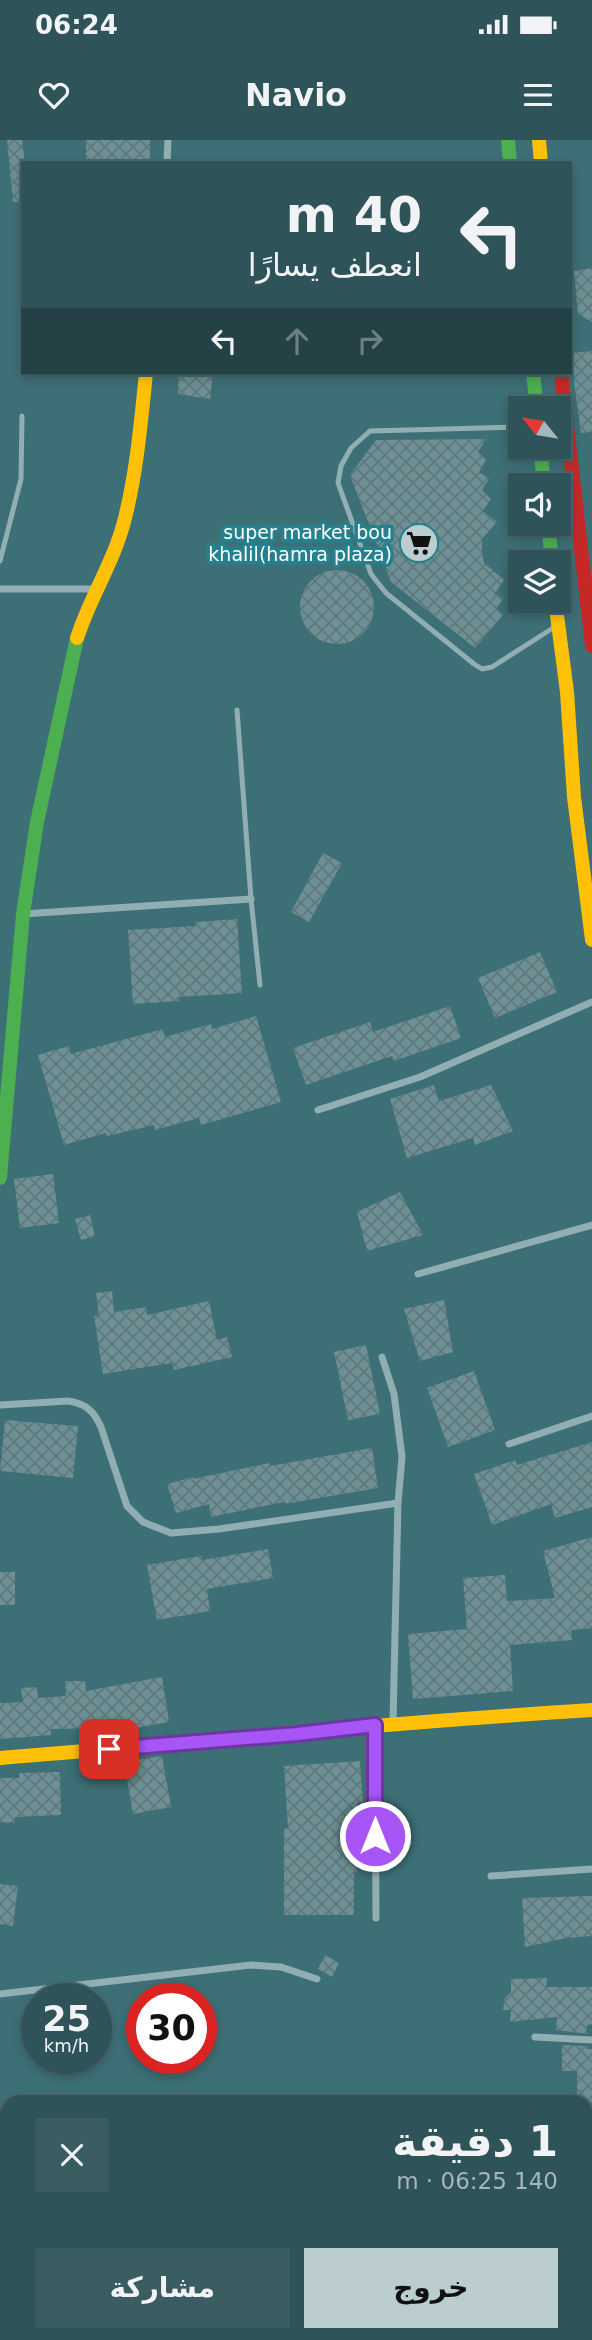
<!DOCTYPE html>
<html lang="ar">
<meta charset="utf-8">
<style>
:root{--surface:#2e5358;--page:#3a5d61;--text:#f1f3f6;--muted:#a7b6ba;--line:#49696e;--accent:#bbcdcf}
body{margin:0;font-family:"DejaVu Sans",Cairo,sans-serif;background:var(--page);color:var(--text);direction:rtl;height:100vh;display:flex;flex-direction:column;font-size:26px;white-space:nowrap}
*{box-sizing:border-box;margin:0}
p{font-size:23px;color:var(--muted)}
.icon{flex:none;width:38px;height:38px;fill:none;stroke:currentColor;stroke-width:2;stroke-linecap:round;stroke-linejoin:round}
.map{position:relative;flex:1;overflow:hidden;direction:ltr}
.drawer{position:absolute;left:0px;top:1955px;width:593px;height:247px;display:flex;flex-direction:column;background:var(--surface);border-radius:21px 21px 0 0;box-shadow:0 4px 10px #0003,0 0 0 2px var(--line);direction:rtl}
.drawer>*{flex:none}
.hud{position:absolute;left:21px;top:21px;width:551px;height:214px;border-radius:0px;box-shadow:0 4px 10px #0003,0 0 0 2px var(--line);direction:rtl;background:#2e5358;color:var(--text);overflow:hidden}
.needle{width:46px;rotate:300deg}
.controls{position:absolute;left:508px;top:256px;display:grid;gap:14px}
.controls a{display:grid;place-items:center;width:63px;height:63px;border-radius:0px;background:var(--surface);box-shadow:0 4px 10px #0003,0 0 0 2px var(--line);font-size:35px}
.speed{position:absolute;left:21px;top:1843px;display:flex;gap:14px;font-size:35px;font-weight:700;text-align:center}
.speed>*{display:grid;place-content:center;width:91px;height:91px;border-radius:50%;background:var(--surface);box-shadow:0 4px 10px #0003,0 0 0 2px var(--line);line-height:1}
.speed small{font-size:18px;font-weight:400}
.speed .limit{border:10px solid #d22;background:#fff;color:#111}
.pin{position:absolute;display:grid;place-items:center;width:60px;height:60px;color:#fff;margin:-30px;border-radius:14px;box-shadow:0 4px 10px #0006}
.me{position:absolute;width:77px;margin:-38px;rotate:0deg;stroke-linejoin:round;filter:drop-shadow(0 0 5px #0008)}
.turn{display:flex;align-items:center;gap:24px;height:147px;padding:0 35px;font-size:32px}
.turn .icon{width:91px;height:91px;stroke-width:2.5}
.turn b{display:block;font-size:49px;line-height:60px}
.lanes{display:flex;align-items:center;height:66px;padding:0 35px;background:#0003;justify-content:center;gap:35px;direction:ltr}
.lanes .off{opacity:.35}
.round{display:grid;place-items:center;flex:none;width:74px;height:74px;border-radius:0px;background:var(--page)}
.overview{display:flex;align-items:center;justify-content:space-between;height:119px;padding:0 35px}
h1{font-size:42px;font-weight:800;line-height:52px}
.action{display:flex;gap:14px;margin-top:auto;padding:14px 35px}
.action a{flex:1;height:80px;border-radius:0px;background:var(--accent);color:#111;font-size:28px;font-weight:800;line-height:80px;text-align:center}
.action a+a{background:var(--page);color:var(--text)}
.status{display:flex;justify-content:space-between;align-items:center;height:49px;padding:0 35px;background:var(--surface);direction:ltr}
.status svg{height:19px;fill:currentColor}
header{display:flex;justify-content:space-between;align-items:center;height:91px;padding:0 35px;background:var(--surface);font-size:32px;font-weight:800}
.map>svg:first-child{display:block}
.building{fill:url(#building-cross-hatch)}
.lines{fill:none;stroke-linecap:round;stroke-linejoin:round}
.lane{stroke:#91afb2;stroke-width:5}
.street{stroke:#91afb2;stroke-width:7}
.fast{stroke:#4caf50;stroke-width:14}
.slow{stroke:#ffc107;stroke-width:14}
.jam{stroke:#c62828;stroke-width:14}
.route-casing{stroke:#6d37a1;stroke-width:18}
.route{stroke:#a855f7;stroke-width:12}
.labels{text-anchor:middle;stroke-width:7;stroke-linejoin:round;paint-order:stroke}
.poi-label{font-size:19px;fill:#fff;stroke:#25818e;text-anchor:end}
</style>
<div class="status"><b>06:24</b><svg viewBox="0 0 49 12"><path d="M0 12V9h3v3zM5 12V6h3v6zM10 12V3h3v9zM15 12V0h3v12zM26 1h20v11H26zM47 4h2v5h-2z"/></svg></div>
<header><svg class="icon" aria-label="menu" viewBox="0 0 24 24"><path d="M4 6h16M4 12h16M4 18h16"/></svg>Navio<svg class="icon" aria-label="heart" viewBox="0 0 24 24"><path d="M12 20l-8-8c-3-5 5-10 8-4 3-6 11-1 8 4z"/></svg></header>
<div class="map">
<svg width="592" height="2200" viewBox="0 0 592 2200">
<defs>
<pattern id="building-cross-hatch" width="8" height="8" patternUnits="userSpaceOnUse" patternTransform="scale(1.75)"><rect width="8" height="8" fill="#6c9095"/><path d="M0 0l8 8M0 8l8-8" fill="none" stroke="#61787b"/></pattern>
</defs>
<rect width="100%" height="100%" fill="#3d6f76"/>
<path class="building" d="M7 0H22L25 23H23V62H13Z
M86 0H150V23H86Z
M592 128V182L578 174 574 131Z
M592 211V292L581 293 570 213Z
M179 233H213L210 259 178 254Z
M486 299 478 312 486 320 479 332 489 339 482 350 491 359 483 371 497 382 482 399V412L484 423 504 440 495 453 503 459 496 469 503 475 475 508 391 442 350 335 376 300Z
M300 467a37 37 0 1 1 74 0a37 37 0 1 1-74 0Z
M323 713 342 723 309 782 291 772Z
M237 779 242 853 179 857V861L133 864 128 790 196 786 195 782Z
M540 812 557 852 495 878 478 838Z
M450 866 461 898 394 921 392 916 306 945 293 908 370 882 373 892Z
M256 876 281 962 201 985 199 978 155 990 154 985 107 996 106 993 64 1005 38 915 69 906 71 914 163 889 165 897 211 884 212 889Z
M434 945 439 961 491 945 513 991 475 1005 473 998 407 1018 390 959Z
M53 1034 59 1083 20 1088 14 1039Z
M400 1052 423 1095 367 1111 357 1072Z
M90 1075 95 1096 81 1100 75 1079Z
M112 1151 114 1172 146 1167 147 1175 209 1161 217 1200 227 1197 232 1217 174 1230 172 1223 103 1234 94 1176 99 1175 96 1153Z
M444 1160 453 1212 420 1221 404 1169Z
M366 1205 380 1274 348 1280 334 1212Z
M474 1231 495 1290 448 1307 427 1248Z
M5 1280 78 1286 73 1338 0 1331Z
M592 1302V1367L555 1378 551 1364 492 1385 474 1334 515 1320 517 1325Z
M372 1308 378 1348 285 1364 284 1362 211 1377 209 1364 176 1373 167 1344 193 1337V1339L269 1323 270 1326Z
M592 1397V1488L571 1490 572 1500 510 1505 513 1551 413 1559 408 1494 467 1489 463 1438 505 1435 507 1461 555 1458 543 1411Z
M268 1409 273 1438 207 1449 210 1471 157 1480 147 1425 201 1416 202 1420Z
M0 1432H15V1465H0Z
M162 1537 169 1582 96 1595 95 1588 51 1589V1595L0 1599V1563L23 1562 21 1548 37 1547 38 1558 66 1556 65 1541H85L86 1551Z
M162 1616 171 1667 133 1674 124 1622Z
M360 1621 363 1662 357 1663V1732H354V1775H284V1688H288L284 1626Z
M60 1632 61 1675 15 1677 14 1683 0 1682V1638H19V1633Z
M0 1744 18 1746 13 1786 0 1784Z
M592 1756V1796L567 1798 525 1807 522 1758Z
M325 1815 339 1823 332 1837 318 1829Z
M547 1838 546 1847H592V1884L587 1885V1894L556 1890 557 1877 510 1882 511 1870H503L505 1858 511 1852V1839Z
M562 1905 587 1906V1909H592V1962H577V1931H562Z"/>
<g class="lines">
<path class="lane" d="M520 287 370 291 351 308 341 326 338 343 371 434 386 453 474 524 482 529 492 527 553 488
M0 421 21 339 22 276
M237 570 251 759 260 845"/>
<path class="street" d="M167 23 168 0
M0 449H96
M23 774 251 759
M318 970 420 937 592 862
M418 1134 592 1085
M382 1217 394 1254 402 1317 398 1363 393 1583
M0 1265 68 1261C85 1263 94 1271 101 1287L127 1366 143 1382 171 1393 219 1389 398 1363
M509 1304 592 1276
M375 1586 376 1778
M491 1736 592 1729
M0 1854 251 1825 281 1827 317 1839
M535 1897 592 1900"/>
<path class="fast" d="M508 0 510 23
M533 233 537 268
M540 306 544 345
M548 383 552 422
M0 1038 23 774 37 682 77 498"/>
<path class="slow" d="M539 0 541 23
M555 460 567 552 574 657 592 800
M77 498C90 457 115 420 125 378 137 330 141 281 146 233
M0 1618C197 1602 394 1582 592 1570"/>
<path class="jam" d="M561 233 592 506"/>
</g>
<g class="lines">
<g class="route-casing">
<path id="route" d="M109 1609 297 1594 375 1585V1696"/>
</g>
<use href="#route" class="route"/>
</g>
<defs>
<g id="supermarket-disc" transform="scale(2.0125)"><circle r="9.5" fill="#bbcdcf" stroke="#25818e"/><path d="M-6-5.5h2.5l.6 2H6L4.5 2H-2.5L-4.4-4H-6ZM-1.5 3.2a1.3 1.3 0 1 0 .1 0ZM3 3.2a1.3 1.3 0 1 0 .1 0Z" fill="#111"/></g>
</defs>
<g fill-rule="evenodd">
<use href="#supermarket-disc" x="419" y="403"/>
</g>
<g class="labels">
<g class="poi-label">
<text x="392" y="399">super market bou<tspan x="392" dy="22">khalil(hamra plaza)</tspan></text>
</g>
</g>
</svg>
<div class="controls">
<a><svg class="needle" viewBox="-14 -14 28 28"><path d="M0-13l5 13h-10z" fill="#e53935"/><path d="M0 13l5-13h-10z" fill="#a7b6ba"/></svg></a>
<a><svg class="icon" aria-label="sound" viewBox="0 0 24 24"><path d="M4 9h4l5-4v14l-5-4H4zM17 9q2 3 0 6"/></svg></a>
<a><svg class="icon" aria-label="layers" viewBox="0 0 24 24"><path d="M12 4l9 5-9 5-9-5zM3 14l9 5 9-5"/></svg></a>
</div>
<div class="speed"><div>25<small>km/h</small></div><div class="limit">30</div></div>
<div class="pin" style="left:109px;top:1609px;background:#d93025"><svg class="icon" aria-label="arrive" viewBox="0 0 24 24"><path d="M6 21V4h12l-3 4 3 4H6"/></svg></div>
<svg class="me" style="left:375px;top:1696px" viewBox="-20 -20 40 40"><circle r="17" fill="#a855f7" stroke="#fff" stroke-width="3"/><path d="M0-11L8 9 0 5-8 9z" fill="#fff"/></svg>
<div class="hud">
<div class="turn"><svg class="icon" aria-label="left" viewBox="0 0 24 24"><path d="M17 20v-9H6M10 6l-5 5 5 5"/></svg><div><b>40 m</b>انعطف يسارًا</div></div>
<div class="lanes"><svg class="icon" aria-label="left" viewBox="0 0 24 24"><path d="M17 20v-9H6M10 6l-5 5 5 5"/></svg><svg class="icon off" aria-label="ahead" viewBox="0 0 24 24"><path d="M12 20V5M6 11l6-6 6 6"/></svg><svg class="icon off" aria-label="right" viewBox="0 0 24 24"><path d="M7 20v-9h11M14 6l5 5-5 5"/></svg></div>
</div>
<section class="drawer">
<div class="overview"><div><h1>1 دقيقة</h1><p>140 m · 06:25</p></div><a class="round"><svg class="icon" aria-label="close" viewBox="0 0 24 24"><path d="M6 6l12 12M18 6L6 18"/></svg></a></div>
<div class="action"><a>خروج</a><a>مشاركة</a></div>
</section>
</div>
